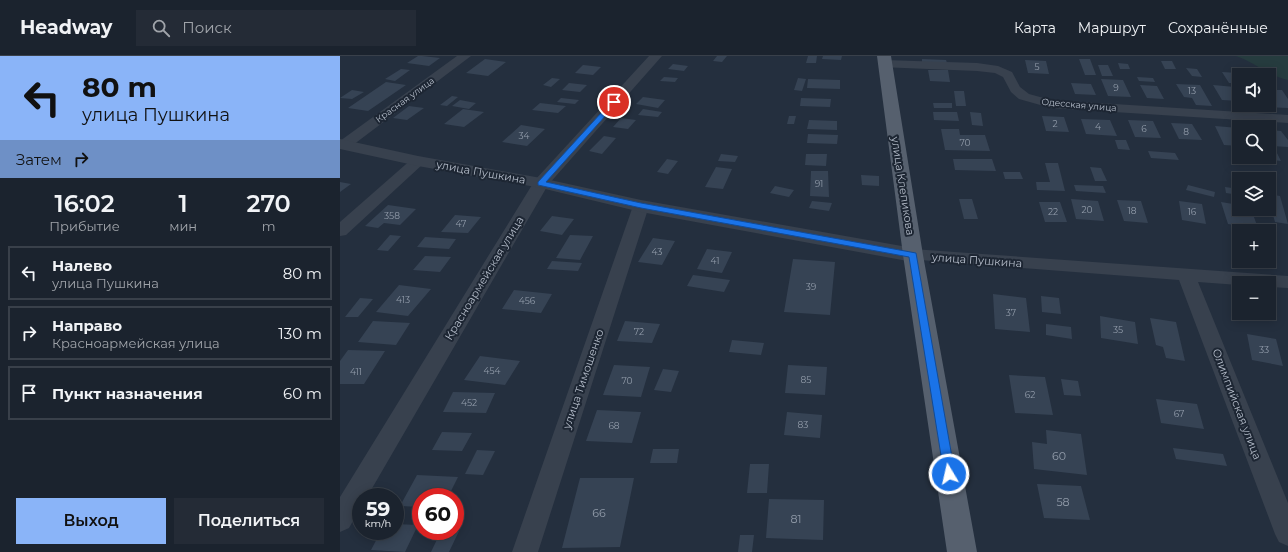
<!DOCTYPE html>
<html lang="ru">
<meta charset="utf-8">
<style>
:root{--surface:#1b232e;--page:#242b36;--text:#f1f3f6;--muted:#a0a4aa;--line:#39404a;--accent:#8ab4f8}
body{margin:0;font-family:Montserrat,sans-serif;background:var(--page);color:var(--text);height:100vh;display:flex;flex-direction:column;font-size:15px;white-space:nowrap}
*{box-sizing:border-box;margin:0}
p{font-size:13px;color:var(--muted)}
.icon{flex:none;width:22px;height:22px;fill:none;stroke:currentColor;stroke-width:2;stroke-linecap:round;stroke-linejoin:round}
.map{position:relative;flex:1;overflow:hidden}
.side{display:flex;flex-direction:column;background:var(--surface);width:340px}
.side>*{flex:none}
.banner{background:#8ab4f8;color:#111;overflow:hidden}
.fabs{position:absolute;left:892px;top:12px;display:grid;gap:8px}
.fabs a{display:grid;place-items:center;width:44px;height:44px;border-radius:0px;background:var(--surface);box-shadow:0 2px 10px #0003,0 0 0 1px var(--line);font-size:20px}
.speed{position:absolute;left:12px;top:432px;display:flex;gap:8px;font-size:20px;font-weight:700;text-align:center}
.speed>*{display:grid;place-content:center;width:52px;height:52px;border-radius:50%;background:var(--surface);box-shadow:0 2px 10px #0003,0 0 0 1px var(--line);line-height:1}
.speed small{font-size:10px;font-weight:400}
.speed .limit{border:6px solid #d22;background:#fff;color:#111}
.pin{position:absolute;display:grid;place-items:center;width:34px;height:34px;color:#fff;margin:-17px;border:2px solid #fff;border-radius:50%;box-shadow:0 1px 4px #0007}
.me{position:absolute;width:44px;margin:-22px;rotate:351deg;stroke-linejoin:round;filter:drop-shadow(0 0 3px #0008)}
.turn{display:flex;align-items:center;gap:14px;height:84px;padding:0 16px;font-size:18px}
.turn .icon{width:52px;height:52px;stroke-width:2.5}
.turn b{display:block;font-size:28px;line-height:34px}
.then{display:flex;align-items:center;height:38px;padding:0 16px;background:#0003;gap:8px;font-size:15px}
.eta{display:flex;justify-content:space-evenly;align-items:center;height:68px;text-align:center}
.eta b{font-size:24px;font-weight:600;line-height:28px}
.button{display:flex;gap:8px;margin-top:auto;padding:8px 16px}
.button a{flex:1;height:46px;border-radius:0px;background:var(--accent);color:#111;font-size:16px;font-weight:600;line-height:46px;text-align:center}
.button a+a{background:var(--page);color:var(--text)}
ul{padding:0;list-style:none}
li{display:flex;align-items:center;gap:12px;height:54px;margin:0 8px 6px;padding:0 8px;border:2px solid var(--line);border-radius:0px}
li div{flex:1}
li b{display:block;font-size:15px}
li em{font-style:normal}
header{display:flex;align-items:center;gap:24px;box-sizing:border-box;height:56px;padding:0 20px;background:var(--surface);border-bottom:1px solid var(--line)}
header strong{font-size:19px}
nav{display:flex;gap:22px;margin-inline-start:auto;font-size:14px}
.search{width:280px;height:36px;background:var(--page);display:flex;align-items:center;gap:10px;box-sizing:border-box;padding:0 14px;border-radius:0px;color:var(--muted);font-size:15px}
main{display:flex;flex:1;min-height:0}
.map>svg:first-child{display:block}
.green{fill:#263c3f}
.building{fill:#364354}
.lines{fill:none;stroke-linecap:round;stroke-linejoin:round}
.minor{fill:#38414e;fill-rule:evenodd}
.tertiary{fill:#38414e;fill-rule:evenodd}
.primary{fill:#56606e;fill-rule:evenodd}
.route{fill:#1a73e8;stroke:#114b97}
.labels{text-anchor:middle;stroke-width:4;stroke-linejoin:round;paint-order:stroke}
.number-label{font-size:9px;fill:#929caa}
.far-street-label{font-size:9px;fill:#b4bcc9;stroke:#1d2633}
.street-label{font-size:11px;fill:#b4bcc9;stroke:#1d2633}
.near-number-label{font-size:11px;fill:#929caa}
</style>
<header>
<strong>Headway</strong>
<div class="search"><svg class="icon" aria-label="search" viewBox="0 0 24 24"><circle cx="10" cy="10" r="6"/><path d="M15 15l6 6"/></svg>Поиск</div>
<nav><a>Карта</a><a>Маршрут</a><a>Сохранённые</a></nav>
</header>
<main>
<section class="side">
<div class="banner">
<div class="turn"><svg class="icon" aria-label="left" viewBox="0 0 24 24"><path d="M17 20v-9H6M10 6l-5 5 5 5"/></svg><div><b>80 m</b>улица Пушкина</div></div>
<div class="then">Затем<svg class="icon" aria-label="right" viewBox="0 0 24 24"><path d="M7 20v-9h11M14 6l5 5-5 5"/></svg></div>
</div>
<div class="eta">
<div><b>16:02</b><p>Прибытие</p></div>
<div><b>1</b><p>мин</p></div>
<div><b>270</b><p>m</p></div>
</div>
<ul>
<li><svg class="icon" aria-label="left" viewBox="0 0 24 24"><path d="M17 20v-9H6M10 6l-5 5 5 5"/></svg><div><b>Налево</b><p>улица Пушкина</p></div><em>80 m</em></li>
<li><svg class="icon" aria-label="right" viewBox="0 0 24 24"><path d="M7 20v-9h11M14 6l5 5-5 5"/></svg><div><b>Направо</b><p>Красноармейская улица</p></div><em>130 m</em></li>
<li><svg class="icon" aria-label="arrive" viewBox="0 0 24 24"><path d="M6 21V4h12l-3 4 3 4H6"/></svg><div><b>Пункт назначения</b></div><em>60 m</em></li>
</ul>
<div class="button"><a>Выход</a><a>Поделиться</a></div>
</section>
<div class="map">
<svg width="948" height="496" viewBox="0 0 948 496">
<rect width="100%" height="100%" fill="#242f3e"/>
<path class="green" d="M896 0H948V24C929 20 914 6 896 0Z"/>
<path class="building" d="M78 0H82L100 2 89 10 67 7Z
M377 0H387L382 6 373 5Z
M468 0H477L476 7H466Z
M483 0H502L501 4 482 3Z
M145 3 166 6 148 20 126 17Z
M582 3 606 4 607 7 582 6Z
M739 3H750L756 19H745Z
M685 4 706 5 709 18 688 17Z
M821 5H832L836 13H825Z
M778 7 788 8 790 13H780Z
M333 8 348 10 344 15 328 13Z
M243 9 261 11 253 19 235 17Z
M758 9H768L773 20H762Z
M846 12 857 13 862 21 852 20Z
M61 13 70 14 55 25 45 23Z
M588 14H608L610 26 590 25Z
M899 15 911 16 913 19H902Z
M882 16 898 17 899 19V27H889Z
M324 21 338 22 335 26 320 25Z
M797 21 813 22 815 26 799 25Z
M212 22 220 23 211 31 203 29Z
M458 22 466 23 462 35 454 34Z
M468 23 500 24V33L467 32Z
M761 23 783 24 791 41 768 40Z
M46 26 66 29 28 55 8 52Z
M229 27 247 29 240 36 222 34Z
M731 27 751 28 756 39 735 38Z
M836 28 860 29 872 50 856 49 852 42 844 41Z
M800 29 817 30 824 43 807 42Z
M873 29 895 31 899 36V45L882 44Z
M12 34 24 36 12 43 0 42Z
M929 34H942L948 43V52L924 51 923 49H929Z
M614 35H624L626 50H616Z
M112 40 118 41 107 50 100 49Z
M303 41 325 44 318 52 296 48Z
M221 42 239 44 235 48 217 46Z
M461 42 491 43 490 51 460 50Z
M120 44 136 47 129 53 112 50Z
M200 47 226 50 218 57 192 54Z
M593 47H612V52H594Z
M69 50 84 52 67 64 53 62Z
M123 53 144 56 124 71 104 68Z
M303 53 322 56 318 61 298 59Z
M593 56H617L619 65 594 64Z
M630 56 641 57 643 70 632 69Z
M449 60H456L454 68H447Z
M702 60 724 61 729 76 706 75Z
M281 62 296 64 288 73 273 71Z
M741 63 770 64 777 80 746 78Z
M469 64 497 65V74L467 73Z
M788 64 813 65 821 82 795 81Z
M831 67 852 68 862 84 839 83Z
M181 69 205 73 187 90 162 86Z
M875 70 899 72V90L884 89Z
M601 73H619L620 79H645L650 95 605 94Z
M929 74 941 75 948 84V91L932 90 929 87Z
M468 78 498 79 497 88 467 87Z
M264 80 276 82 262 98 249 95Z
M775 84H786L790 94 778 93Z
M929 94 936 95 941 105 933 104Z
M808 95 835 97 839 104 811 102Z
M381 98 398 100 395 106 378 105Z
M466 98H487L486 110 465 109Z
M327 103 338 105 328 118 317 116Z
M613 103H652L656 115 615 114Z
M705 107H718L725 135 697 134 696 126H710Z
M376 111 392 113 383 133 365 131Z
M750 111 761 112 767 125H755Z
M471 115H488L489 141 470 140Z
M663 116H680L683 123H665Z
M521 119 539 120V130L522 129Z
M0 126 11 128 0 136Z
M734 129 763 130 766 137 736 135Z
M848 129 875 136 874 141 846 134Z
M435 130 454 134 449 141 430 137Z
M885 131 899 133V139L886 137Z
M929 138 940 140 948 168 935 166 929 145Z
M619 143H632L638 163H624Z
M731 143 758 145 764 165 736 163Z
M777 144 801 145 808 167 784 165Z
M472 145 492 147 489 155 469 152Z
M839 145 862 148 866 168 842 164Z
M699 146H720L727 166H705Z
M881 146 899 149V153H911L918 172 888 168Z
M48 149 76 153 60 169 44 167 38 172 25 170Z
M115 159 141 161 128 177 101 176Z
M212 160 234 163 222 179 200 175Z
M50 179 61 180 48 195 37 194Z
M230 179 253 180 240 204 216 202Z
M85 181 116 183 109 193 77 191Z
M313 182 335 185 322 209 298 206Z
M367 193 392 196 382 217 357 213Z
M85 200 111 201 100 216 73 214Z
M453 203 495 206 490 259 444 256Z
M212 205 242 207 238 215 207 213Z
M353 219 390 224 384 236 347 230Z
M59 229 91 233 68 260 36 256Z
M174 234 212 238 201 257 162 253Z
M653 238 686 242 690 276 655 273Z
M701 240 719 242 721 258 702 256Z
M20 242 33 243 18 261H5Z
M760 260 795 266 798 288 761 282Z
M810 262 836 266 845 305 826 302 823 291 816 289Z
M33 265 70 267 56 289 18 286Z
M285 265 320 268 312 287 277 285Z
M706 268 731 271 732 283 706 279Z
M907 278 936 283 943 310 912 304Z
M392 284 424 287 421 299 389 296Z
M8 294 45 295 24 328H0V305Z
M140 300 180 305 165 329 124 324Z
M274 309 310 311 301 341 263 339Z
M448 309 487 311 485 339 445 337Z
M323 313 339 315 331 336 314 334Z
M669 319 705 321 713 359 675 357Z
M721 323 738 325 741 340 724 339Z
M113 336 155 337 146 357 103 356Z
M816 343 857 348 864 373 821 367Z
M257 354 301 356 292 387 246 385Z
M447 356 482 359 480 382 444 379Z
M706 374 741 378 747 419 694 413 692 386 707 388Z
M102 376 132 377 122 395 92 394Z
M833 392 883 398 887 410 836 403Z
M313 393H339L337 407H310Z
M137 394 155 395 143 419 125 418Z
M410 408H429L427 437H407Z
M77 419 118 421 108 441H81V451L60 450Z
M240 422H294L280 491 222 492Z
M697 428 741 430 750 464 704 462Z
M429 443 484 444 483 484 426 482Z
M55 468 78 469 65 496 31 494 41 475H55Z
M101 475H119L109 496H91Z
M400 479H414L412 496H398Z"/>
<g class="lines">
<path class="minor" d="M117 0H131L9 92H0V85Z
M309 0H322L208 129 27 441H21V451L9 472 0 476V441L195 124Z
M544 4 637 7 658 10 672 16 680 31 689 38 711 44 948 59V67L711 52 679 43 671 36 663 21 655 17 637 15 540 11 538 8 540 5Z
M78 101 83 102 85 105 83 108 6 179 0 180V166L73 102Z
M301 145 307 147 309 150 198 496H172L293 150 295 147Z
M573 193 948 220V232L929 231V227H899V229L858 226 948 447V490L939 486 935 478 839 224 567 203 564 199 567 195Z"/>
<path class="tertiary" d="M0 83 78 100 201 122 301 144 573 192 580 194 583 199 580 204 573 206 301 156 201 132 78 110 0 93Z"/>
<path class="primary" d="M537 0H551L583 199 637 496H607L563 199Z"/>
</g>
<path class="route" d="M274 44 277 46 276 48 206 126 301 147 576 197 615 418 613 421 609 423 605 421 604 418 569 201 301 152 198 129V126L272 45Z"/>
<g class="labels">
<g class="number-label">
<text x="697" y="14">5</text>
<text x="776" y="35">9</text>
<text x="852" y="38">13</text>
<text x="715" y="71">2</text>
<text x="758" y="74">4</text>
<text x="804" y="76">6</text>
<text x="846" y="79">8</text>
<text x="184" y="83">34</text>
<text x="625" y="90">70</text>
<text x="479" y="131">91</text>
<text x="747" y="157">20</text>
<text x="792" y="158">18</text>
<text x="713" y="159">22</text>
<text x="852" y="159">16</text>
<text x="52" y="163">358</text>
<text x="121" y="171">47</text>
<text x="317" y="199">43</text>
<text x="375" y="208">41</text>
<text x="471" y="234">39</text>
<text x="63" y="247">413</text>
<text x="187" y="248">456</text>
<text x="671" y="260">37</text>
<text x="778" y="277">35</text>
<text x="299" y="279">72</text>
<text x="924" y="297">33</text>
<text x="152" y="318">454</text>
<text x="16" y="319">411</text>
<text x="466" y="327">85</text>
<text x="287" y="328">70</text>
<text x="690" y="342">62</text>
<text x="129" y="350">452</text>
<text x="839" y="361">67</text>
<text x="463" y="372">83</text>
<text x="274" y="373">68</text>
</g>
<g class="far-street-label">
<text transform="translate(65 44) rotate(-36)" y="3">Красная улица</text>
<text transform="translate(739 49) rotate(5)" y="3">Одесская улица</text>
</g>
<g class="street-label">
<text transform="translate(141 116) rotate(10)" y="4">улица Пушкина</text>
<text transform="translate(563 130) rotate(81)" y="4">улица Клепикова</text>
<text transform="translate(637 204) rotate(4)" y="4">улица Пушкина</text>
<text transform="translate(144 222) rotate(-59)" y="4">Красноармейская улица</text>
<text transform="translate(243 323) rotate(-71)" y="4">улица Тимошенко</text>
<text transform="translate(897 348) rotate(69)" y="4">Олимпийская улица</text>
</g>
<g class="near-number-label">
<text x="719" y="404">60</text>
<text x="723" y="450">58</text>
<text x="259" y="461">66</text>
<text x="456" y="467">81</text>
</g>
</g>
</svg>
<div class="fabs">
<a><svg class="icon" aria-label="sound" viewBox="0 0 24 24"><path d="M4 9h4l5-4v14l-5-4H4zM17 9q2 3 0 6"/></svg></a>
<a><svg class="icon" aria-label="search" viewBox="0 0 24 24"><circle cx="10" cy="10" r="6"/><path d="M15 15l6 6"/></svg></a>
<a><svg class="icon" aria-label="layers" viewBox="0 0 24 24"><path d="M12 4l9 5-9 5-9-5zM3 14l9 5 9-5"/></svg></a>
<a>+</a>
<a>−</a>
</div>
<div class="speed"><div>59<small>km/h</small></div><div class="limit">60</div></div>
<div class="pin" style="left:274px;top:46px;background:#d93025"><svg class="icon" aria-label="arrive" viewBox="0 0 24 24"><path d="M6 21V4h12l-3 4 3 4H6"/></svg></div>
<svg class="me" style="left:609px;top:418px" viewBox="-20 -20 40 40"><circle r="17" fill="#1a73e8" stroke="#fff" stroke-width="3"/><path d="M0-11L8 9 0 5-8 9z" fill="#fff"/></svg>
</div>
</main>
